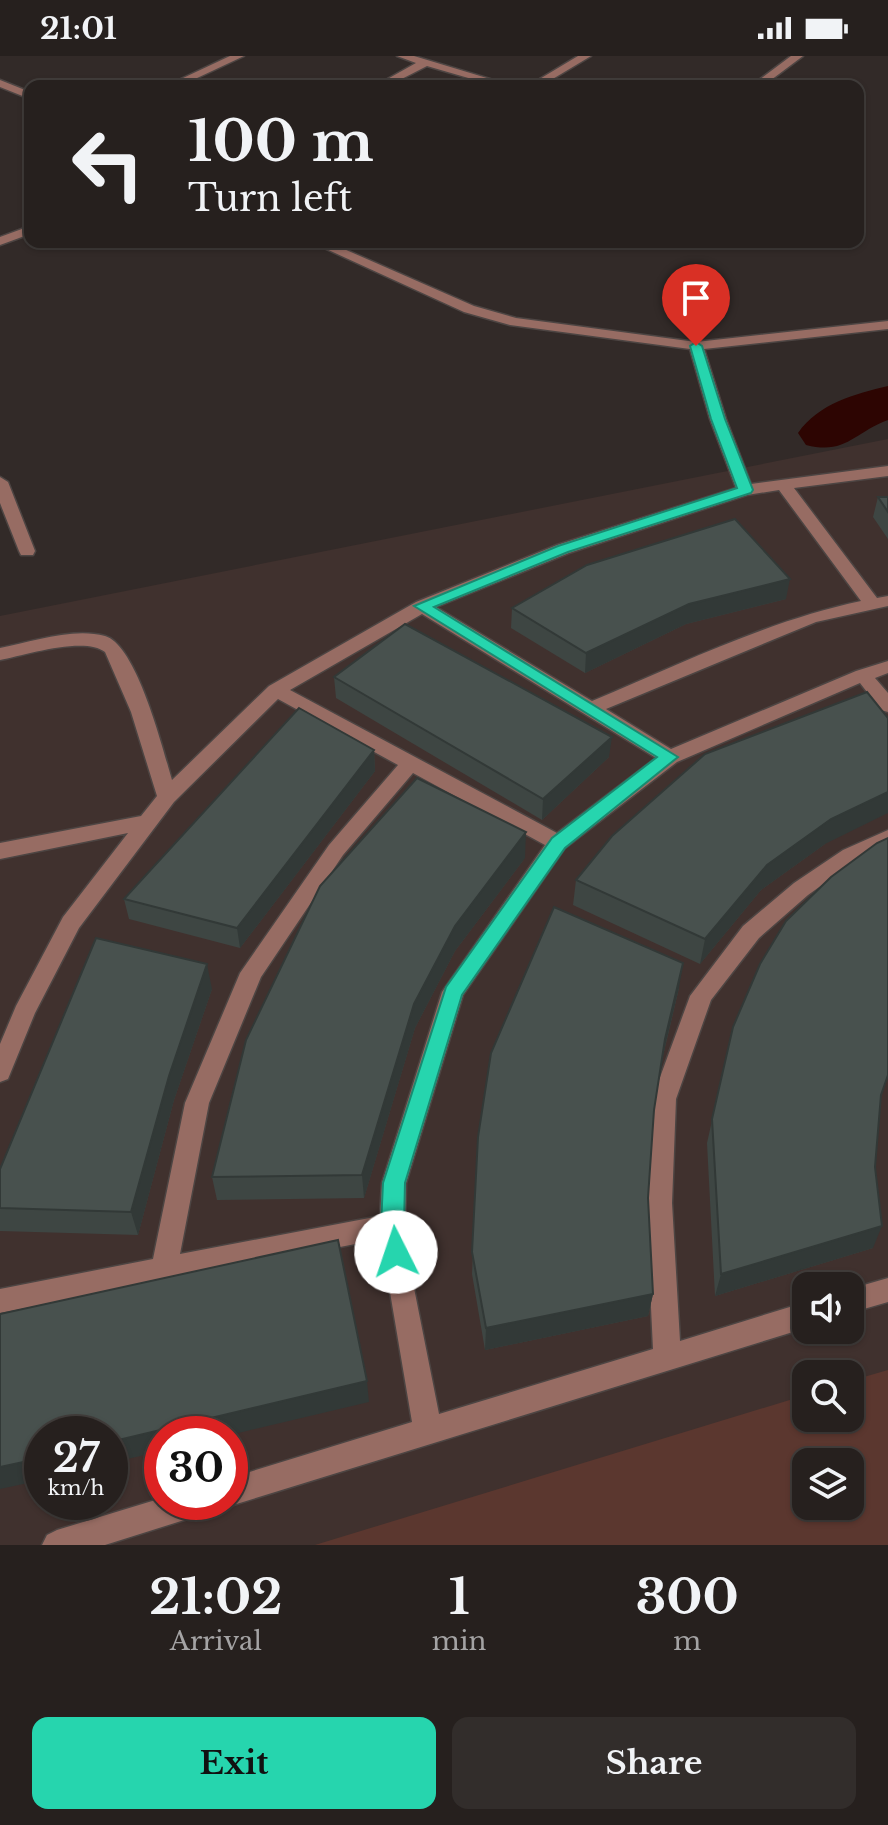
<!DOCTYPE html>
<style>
:root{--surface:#26201e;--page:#322d2b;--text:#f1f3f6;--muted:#a4a3a4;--line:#423e3c;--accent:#26d5ae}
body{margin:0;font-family:"Libre Baskerville",serif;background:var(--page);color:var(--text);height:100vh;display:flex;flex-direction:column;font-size:30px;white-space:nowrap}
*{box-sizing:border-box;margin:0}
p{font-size:26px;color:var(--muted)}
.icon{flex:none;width:44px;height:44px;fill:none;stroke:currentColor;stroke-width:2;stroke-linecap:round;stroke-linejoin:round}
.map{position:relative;height:1489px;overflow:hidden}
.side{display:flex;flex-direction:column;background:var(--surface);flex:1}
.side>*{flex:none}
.top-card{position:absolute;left:24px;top:24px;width:840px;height:168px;border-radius:16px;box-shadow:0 2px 6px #0004,0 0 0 2px var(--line);background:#26201e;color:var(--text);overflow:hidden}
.tools{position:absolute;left:792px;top:1216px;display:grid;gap:16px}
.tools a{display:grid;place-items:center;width:72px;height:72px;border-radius:16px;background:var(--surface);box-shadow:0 2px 6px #0004,0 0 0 2px var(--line);font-size:40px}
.speed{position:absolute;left:24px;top:1360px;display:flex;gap:16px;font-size:40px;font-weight:700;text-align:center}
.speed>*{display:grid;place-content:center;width:104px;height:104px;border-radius:50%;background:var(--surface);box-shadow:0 2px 6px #0004,0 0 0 2px var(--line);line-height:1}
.speed small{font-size:20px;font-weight:400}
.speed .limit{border:12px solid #d22;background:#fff;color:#111}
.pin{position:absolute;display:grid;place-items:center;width:68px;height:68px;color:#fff;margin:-82px -34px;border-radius:50% 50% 50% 0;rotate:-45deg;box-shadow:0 0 8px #0007}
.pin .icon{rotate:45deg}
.me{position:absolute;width:88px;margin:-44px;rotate:356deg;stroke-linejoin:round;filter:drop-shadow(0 0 6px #0008)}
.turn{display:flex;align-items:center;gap:28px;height:168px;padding:0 32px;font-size:36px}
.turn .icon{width:104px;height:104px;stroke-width:2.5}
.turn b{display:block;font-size:56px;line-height:68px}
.eta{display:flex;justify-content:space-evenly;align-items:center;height:136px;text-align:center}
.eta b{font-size:48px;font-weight:700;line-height:56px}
.primary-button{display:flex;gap:16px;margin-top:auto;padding:16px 32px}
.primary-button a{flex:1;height:92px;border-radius:16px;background:var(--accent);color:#111;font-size:32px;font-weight:700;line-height:92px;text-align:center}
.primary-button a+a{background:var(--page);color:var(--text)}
.status{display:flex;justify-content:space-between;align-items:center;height:56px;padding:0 40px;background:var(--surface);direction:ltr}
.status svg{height:22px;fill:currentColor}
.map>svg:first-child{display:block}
.built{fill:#40312e;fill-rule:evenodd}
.green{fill:#5b372f;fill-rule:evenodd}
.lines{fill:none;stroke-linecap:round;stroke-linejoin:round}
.river{fill:#2d0502;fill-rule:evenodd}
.minor-casing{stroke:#4d4543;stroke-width:3}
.minor{fill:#976c63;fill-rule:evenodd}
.wall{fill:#3e4643}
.shaded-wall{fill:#323937}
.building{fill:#48514e;stroke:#323937;stroke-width:2}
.route{fill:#26d5ae;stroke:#198a71;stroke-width:2}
</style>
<div class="status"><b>21:01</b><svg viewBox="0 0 49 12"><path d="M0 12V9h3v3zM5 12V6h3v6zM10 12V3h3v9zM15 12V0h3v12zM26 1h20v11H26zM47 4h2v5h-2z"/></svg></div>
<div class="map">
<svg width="888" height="1489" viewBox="0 0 888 1489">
<rect width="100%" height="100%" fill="#322a28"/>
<path class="built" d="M888 383V1489H0V560ZM806 1230H850V1274H806ZM806 1318H850V1362H806ZM42 1378H110V1446H42ZM162 1378H230V1446H162ZM806 1406H850V1450H806Z"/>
<path class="green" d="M888 1314V1489H315L806 1339V1362H850V1325ZM806 1406H850V1450H806Z"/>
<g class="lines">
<path class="river" d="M888 330V364C853 377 846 399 806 389L798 377C819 347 855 338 888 330Z"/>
<g class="minor-casing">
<path id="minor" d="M230 0H244L180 30H166Z
M397 0H414L513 30H496L427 10 388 30H375L416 7Z
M578 0H591L541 30H528Z
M791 0H803L763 30H751Z
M0 24 30 36V43L0 31Z
M30 170V178L0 189V181Z
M311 186H328L474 250 516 262 696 286 888 265V273L704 293 726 363 751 428 888 410V420L794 432 877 542 888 540V550L816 566 606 653 671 693 856 615 888 605V617L875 622 888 637V656L881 654 860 627 677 706 565 792 463 939 406 1127 405 1169 412 1222 439 1358 653 1293 646 1147 652 1043 690 940 743 870 794 827 843 794 888 774V791L857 804 808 839 759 882 711 944 676 1043 672 1147 680 1285 806 1246V1272L230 1450 220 1446H230V1422L412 1366 381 1183 0 1257V1233L153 1203 185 1047 240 917 329 789 398 709 278 643 174 746 79 872 35 957 8 1023 0 1026V988L16 950 63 861 128 777 0 803V787L141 760 157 740 131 656 105 596C85 580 25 599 0 604V592C31 586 73 571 105 580 137 589 163 694 172 724L269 630 416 546 557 489 736 432 710 363 690 293 510 269 464 256ZM779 434 861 545C767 565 680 608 592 645L436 551 569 497 747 439ZM422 558 656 702 557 777 290 634ZM413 717 545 789 442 936 382 1127 380 1160 180 1198 209 1047 261 921 343 799Z
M0 421 8 426 35 495 33 499H21L19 495 0 447Z
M888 1222V1246L850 1257V1233Z
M162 1442V1446H211L207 1456 197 1460 105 1489H42L47 1479 57 1474Z"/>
</g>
<use href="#minor" class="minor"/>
</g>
<path class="wall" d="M878 441H888V483L873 461Z
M786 543 686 568 585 617 511 572 512 552Z
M334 621 609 701 542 764 336 642Z
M374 694 375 715 240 892 129 863 124 843Z
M825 788 761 834 700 908 573 849 576 824Z
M525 802 455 895 415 972 364 1142 217 1144 212 1121Z
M679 932 663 1000 654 1054 648 1142 653 1238 648 1260 485 1294 472 1218 478 1081Z
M212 933 174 1044 138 1179 0 1175V1113Z
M733 971 881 1039 875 1111 873 1192 715 1240 707 1087Z"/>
<path class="shaded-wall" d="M790 523 786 543 686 568 585 617 586 597 689 548Z
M612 681 609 701 542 764 543 743Z
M374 694 375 715 240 892 237 872Z
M888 736V757L825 788 761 834 700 908 705 883 767 809 831 763Z
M526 776 525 802 455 895 415 972 364 1142 362 1119 414 948 455 870Z
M683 907 679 932 661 1007 665 983Z
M207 908 212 933 174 1044 138 1179 131 1156 169 1020Z
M882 1170 873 1192 715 1240 721 1218Z
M653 1238 648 1260 485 1294 486 1272Z
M367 1325 369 1346 230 1379 162 1378V1395L110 1407V1386Z
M42 1402V1424L0 1433V1411Z"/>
<path class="building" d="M878 441H888V456Z
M735 463 790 523 689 548 586 597 512 552 587 509Z
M405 568 612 681 543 743 334 621Z
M867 636 888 662V736L831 763 767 809 705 883 576 824 612 780 705 698Z
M299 652 374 694 237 872 124 843Z
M417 722 526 776 455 870 414 948 362 1119 212 1121 246 984 320 830Z
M888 782V1019L881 1039 875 1111 882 1170 721 1218 712 1063 733 971 760 908 786 865 831 821 877 787Z
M554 851 683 907 665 983 654 1054 648 1142 653 1238 486 1272 472 1196 478 1081 491 997Z
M96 882 207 908 169 1020 131 1156 0 1152V1113Z
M338 1184 367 1325 110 1386V1378H42V1402L0 1411V1258Z"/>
<path class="route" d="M696 286 702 290 725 363 753 434 751 437 568 496 434 551 678 701 565 792 462 939 405 1127 404 1169 407 1196 404 1203 396 1206 387 1203 381 1169 383 1127 446 931 552 782 657 701 414 550 558 490 737 432 711 363 690 290Z"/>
</svg>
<div class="tools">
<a><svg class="icon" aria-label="sound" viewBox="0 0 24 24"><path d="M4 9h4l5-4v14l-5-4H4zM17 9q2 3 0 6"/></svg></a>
<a><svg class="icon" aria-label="search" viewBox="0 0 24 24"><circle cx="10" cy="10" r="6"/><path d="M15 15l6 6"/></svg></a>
<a><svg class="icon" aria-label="layers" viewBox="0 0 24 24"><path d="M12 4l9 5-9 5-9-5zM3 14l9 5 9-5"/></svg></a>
</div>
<div class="speed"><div>27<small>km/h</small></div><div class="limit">30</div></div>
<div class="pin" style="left:696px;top:290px;background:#d93025"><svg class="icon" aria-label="arrive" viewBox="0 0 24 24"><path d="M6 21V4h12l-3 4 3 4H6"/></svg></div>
<svg class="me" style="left:396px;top:1196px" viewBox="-20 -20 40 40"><circle r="19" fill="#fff"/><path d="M0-13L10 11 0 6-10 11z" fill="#26d5ae"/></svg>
<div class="top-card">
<div class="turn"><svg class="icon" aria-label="left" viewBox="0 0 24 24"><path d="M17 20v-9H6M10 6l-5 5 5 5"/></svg><div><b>100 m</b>Turn left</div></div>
</div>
</div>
<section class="side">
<div class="eta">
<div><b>21:02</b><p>Arrival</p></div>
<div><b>1</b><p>min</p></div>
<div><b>300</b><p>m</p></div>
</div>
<div class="primary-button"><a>Exit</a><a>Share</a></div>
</section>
